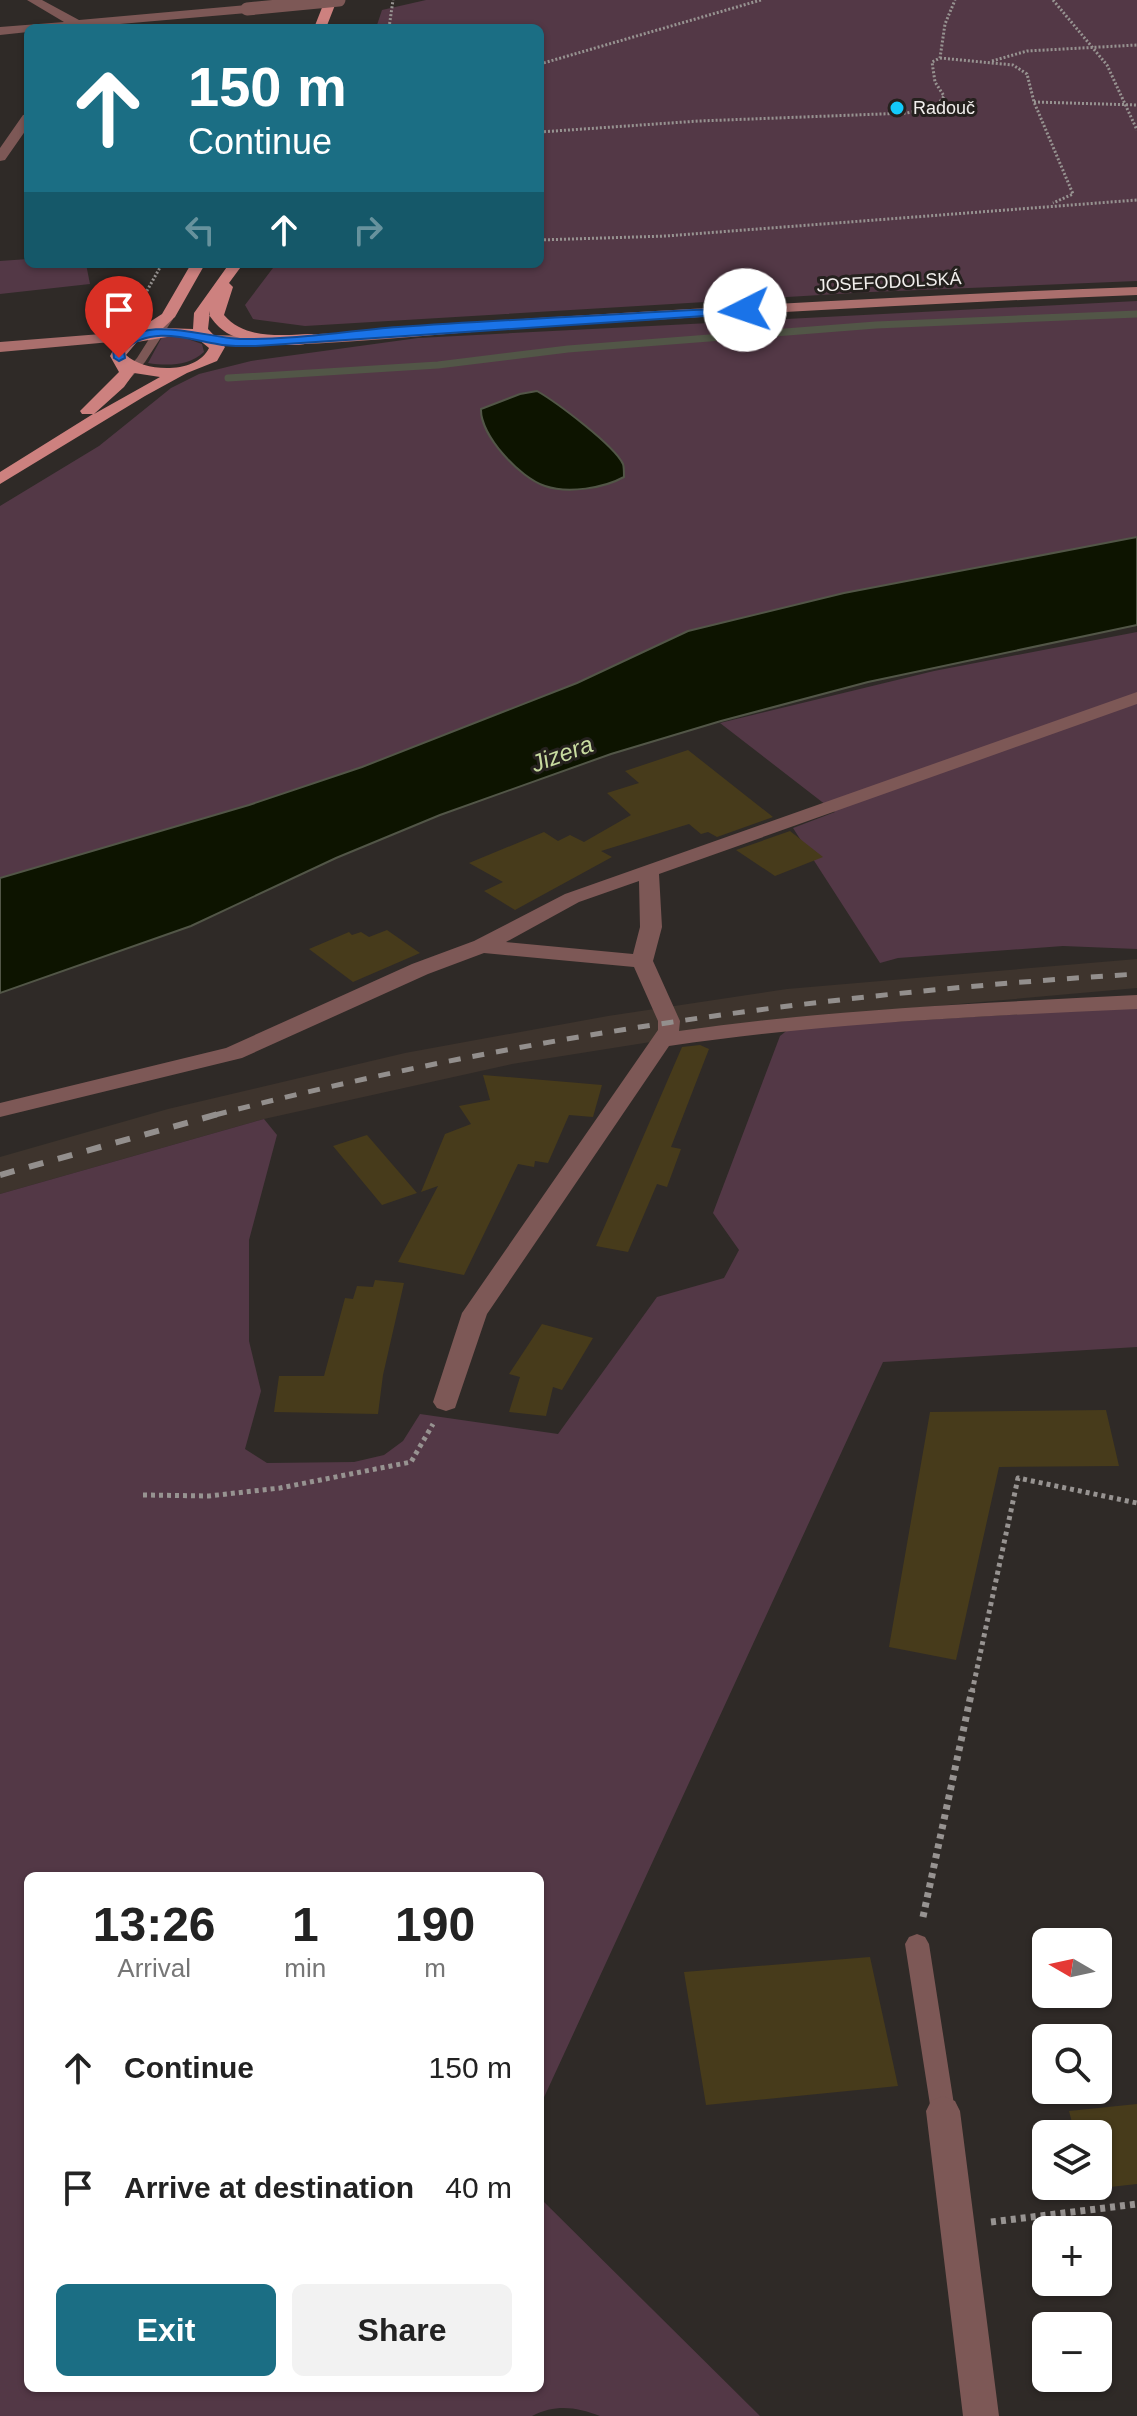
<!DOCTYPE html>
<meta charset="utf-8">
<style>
:root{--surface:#fff;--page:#f2f2f2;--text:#222;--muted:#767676;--accent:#1b6e84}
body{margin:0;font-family:Arial,sans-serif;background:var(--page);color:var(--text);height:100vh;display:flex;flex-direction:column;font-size:30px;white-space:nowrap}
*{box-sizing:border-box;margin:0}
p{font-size:26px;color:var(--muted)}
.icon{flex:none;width:44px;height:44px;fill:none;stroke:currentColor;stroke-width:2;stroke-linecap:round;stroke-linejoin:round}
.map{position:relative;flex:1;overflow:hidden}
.sheet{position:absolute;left:24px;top:1872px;width:520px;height:520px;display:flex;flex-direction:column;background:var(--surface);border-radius:12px;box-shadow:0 2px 6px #0004}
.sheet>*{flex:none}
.top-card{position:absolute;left:24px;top:24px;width:520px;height:244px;border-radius:12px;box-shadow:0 2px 6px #0004;background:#1b6e84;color:#fff;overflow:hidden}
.needle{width:52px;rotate:279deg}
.buttons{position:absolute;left:1032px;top:1928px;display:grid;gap:16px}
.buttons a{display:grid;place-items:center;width:80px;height:80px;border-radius:12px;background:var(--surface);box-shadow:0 2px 6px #0004;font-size:40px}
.pin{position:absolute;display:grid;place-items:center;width:68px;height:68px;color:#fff;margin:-82px -34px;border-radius:50% 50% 50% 0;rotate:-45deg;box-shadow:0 0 8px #0007}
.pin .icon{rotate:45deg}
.me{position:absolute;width:88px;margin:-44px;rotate:266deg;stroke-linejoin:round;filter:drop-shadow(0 0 6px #0008)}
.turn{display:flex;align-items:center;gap:28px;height:168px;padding:0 32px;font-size:36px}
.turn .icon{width:104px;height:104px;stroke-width:2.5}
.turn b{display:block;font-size:56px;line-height:68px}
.lanes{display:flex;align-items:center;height:76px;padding:0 32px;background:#0003;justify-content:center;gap:40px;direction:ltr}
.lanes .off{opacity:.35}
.eta{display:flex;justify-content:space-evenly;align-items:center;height:136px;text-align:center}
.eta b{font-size:48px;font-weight:600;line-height:56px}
.action{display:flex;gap:16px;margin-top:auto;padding:16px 32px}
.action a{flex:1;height:92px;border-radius:12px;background:var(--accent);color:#fff;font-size:32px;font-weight:600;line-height:92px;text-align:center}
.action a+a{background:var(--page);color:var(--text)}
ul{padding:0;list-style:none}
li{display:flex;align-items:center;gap:24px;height:120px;padding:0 32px}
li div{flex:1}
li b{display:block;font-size:30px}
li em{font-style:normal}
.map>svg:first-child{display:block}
.built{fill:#3e342d}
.green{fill:#533846;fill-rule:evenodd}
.water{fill:#0d1400;stroke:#525647;stroke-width:2}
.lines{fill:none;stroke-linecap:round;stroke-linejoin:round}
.stream{stroke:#525647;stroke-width:7}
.building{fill:#473b1b}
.path-far2{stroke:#979391;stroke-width:3;stroke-dasharray:2 2;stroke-linecap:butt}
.path-far1{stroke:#979391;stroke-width:5;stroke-dasharray:4 4;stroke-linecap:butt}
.path{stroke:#979391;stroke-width:7;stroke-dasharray:5 5;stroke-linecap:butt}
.lane{fill:#7d5856;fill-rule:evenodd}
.street{fill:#7d5856;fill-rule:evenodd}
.secondary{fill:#aa6f6d;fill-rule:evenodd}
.primary{fill:#cd817f;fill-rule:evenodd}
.rail-far1{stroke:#938f8d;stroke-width:5;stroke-dasharray:12 12;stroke-linecap:butt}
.rail{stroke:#938f8d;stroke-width:6;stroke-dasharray:15 15;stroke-linecap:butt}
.street-bridge{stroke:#7d5856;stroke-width:13}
.route{fill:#1a73e8;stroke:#114b97;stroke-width:2}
.poi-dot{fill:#13cafb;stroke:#25211e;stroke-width:3}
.labels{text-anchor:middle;stroke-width:6;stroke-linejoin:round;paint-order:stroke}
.far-poi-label{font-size:18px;fill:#f2efed;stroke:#25211e;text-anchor:start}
.far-street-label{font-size:18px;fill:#f2efed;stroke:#25211e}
.water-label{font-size:24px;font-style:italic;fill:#c8dba0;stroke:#25211e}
</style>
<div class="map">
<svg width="1137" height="2416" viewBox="0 0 1137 2416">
<rect width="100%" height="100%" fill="#2f2a27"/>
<path class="built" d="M1137 959V988L801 1018 512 1064 264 1119 0 1194V1157L168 1109 405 1053 608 1016 787 989Z"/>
<path class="green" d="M426 0H1137V281L871 292 305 326 253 319 245 305 276 264H540V28H376L382 10Z
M28 259V264H86L90 284 0 294V261Z
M1137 301V537L844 593 688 631 577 683 362 767 249 805 0 878V506L99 446 171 388 199 374 251 361 418 338ZM537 391 572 416 624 465 528 477C509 458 480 438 482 409L519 394Z
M162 337H182L202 344 204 352C189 366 167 366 148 363Z
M1137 632V949L1063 946 898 958 880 963 793 828 835 812 720 723 934 671Z
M1137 1007V1347L883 1362 540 2106V1876H28V2388H540V2198L760 2416H600C576 2407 556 2404 532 2416H0V1194L264 1119 277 1135 249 1240V1341L261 1391 245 1449 267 1463 354 1462 384 1455 403 1441 420 1414 558 1434 657 1297 724 1278 739 1250 713 1213 780 1036 790 1028Z"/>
<path class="water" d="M537 391C556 402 614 445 623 464 624 467 624 473 624 477 604 488 568 494 545 486 520 478 480 435 481 409L520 394Z
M1137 537V625L868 682 721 721 611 754 440 815 336 858 191 926 0 993V878L249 805 362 767 577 683 688 631 844 593Z"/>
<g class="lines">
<path class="stream" d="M228 378 438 365 568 349 876 325 1137 314"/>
</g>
<path class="building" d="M688 750 773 817 717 837 708 832 701 834 689 824 601 851 612 857 515 910 484 891 503 882 469 863 544 832 558 841 570 835 584 842 631 815 607 793 639 783 625 771Z
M790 831 823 857 775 876 736 850Z
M387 930 420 953 353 982 309 949 349 932 352 935 361 932 369 937Z
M700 1045 709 1049 671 1147 681 1149 667 1187 657 1184 628 1252 596 1246 682 1047Z
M483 1075 602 1085 593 1117 569 1115 548 1163 535 1161 534 1167 518 1164 464 1275 398 1262 438 1186 421 1192 445 1134 471 1124 459 1106 490 1100Z
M367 1135 417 1193 382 1205 333 1146Z
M375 1280 404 1283 383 1375 378 1414 274 1412 279 1376H324L345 1298 353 1299 357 1286 373 1287Z
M542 1324 593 1338 562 1390 553 1387 546 1416 509 1412 520 1377 509 1374Z
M1106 1410 1119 1466 999 1467 956 1660 889 1647 930 1412Z
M870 1957 898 2086 706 2105 684 1972Z
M1137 2104V2184L1092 2189 1091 2186H1098V2134H1075L1069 2111Z"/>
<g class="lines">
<path class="path-far2" d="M1053 0 1107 65 1137 130
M389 28 393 0
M940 58 1013 65 1027 74 1034 102 1073 194 1053 203
M992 61 1027 51 1137 45
M540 64 761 0
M1034 102 1137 105
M540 132 699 121 907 113 937 106 944 96 935 82 932 62 940 58 945 24 955 0
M540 240 666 236 1137 200
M139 305 162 264"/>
<path class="path-far1" d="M143 1495 209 1496 280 1488 411 1462 433 1424
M972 1692 1018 1478 1137 1503"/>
<path class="path" d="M923 1917 972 1690
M991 2222 1137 2204"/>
<path class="lane" d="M163 317 173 319 145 362 128 381H120L118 379 137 358Z
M917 1934 925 1937 929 1944 955 2111 952 2119 943 2122 934 2119 931 2111 905 1944 909 1937Z"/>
<path class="street" d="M27 0H42L79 20 247 5 253 9 247 13 74 28H28V32L0 35V27L64 22Z
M28 114V127L5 160 0 161V148L23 115Z
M1137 692V704L659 874 662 927 653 961 680 1021 679 1031C831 1009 984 1003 1137 995V1009C980 1016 825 1023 669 1046L487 1314 455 1408 446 1411 437 1408 433 1402 462 1313 658 1030V1021L634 967 484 953 428 974 242 1058 0 1117V1103L226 1048 412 964 474 941 565 894ZM639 881 640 927 633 954 506 942 579 902Z
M943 2096 955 2101 960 2111 999 2416H963L926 2111 931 2101Z"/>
<path class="secondary" d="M1137 287V295C937 303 738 314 538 327 430 334 320 348 212 345L204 340 212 335C320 339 430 325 538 318 738 306 937 294 1137 287Z
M139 331 144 333V339L0 352V342Z"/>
<path class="primary" d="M325 0H337L326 28H314Z
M191 264H205L175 317 163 328 193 329 194 313 229 264H243L229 283 233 287 224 315C245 340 282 335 312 334L320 339C304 351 244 343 227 333 219 328 214 322 209 315L210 311 208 329 225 347 217 361 187 373 145 396 0 484V472L93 414H82L80 411 119 372 110 356 117 343 162 314ZM173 336 198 339 209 348C197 374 145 373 126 355L137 342ZM134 373 160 377 94 414 124 387Z"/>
<path class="rail-far1" d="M215 1115C518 1036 825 993 1137 974"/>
<path class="rail" d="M0 1175 222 1113"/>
<path class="street-bridge" d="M247 9 339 0"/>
</g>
<path class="route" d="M745 307 751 310 749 313 256 346C244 346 230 347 217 344 188 339 149 325 124 351L125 358 119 361 114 358 113 350C144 312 200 337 240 339 292 340 345 331 398 327 513 319 629 314 745 307Z"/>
<circle class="poi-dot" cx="897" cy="108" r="8"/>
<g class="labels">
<g class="far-poi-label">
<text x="913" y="114">Radouč</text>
</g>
<g class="far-street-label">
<text transform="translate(889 282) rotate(-3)" y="6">JOSEFODOLSKÁ</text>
</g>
<g class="water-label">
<text transform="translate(562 754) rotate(-20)" y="8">Jizera</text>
</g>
</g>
</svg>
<div class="buttons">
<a><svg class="needle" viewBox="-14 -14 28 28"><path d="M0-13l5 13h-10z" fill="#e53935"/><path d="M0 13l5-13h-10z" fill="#767676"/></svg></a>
<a><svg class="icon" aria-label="search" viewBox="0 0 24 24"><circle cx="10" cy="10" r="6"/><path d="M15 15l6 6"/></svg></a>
<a><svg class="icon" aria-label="layers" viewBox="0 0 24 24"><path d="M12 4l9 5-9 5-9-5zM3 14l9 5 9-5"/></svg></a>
<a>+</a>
<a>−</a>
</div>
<div class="pin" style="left:119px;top:358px;background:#d93025"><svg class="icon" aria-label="arrive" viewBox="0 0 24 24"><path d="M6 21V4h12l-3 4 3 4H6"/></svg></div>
<svg class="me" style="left:745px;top:310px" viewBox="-20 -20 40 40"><circle r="19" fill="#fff"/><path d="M0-13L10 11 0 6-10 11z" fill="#1a73e8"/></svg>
<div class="top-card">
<div class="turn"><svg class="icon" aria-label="ahead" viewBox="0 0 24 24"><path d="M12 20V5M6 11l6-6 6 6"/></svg><div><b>150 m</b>Continue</div></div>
<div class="lanes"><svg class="icon off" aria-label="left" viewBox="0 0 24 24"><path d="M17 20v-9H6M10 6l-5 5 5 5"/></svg><svg class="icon" aria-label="ahead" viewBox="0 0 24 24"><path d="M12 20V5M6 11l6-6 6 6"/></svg><svg class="icon off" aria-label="right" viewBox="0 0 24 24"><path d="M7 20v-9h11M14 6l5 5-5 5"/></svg></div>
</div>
<section class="sheet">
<div class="eta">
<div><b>13:26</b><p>Arrival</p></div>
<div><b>1</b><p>min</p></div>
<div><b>190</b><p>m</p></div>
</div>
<ul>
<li><svg class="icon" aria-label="ahead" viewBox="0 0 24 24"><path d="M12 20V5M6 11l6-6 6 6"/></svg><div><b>Continue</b></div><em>150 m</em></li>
<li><svg class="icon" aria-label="arrive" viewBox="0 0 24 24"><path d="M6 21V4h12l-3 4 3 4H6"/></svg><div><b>Arrive at destination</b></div><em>40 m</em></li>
</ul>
<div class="action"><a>Exit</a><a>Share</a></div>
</section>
</div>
